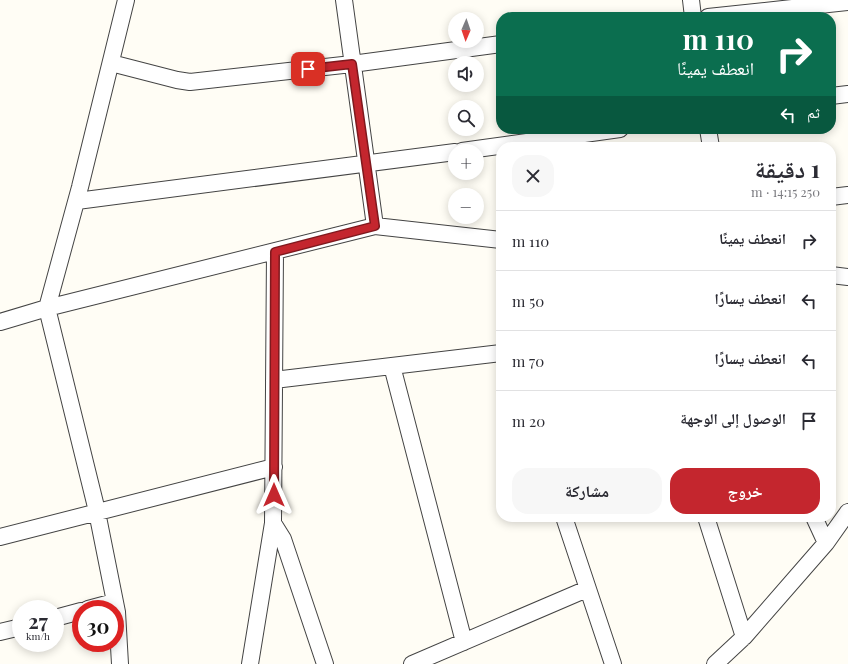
<!DOCTYPE html>
<html lang="ar">
<meta charset="utf-8">
<style>
:root{--surface:#fff;--page:#f7f7f7;--text:#2b2b33;--muted:#7c7c81;--line:#e1e1e2;--accent:#c4262e}
body{margin:0;font-family:"Playfair Display","Noto Naskh Arabic",serif;background:var(--page);color:var(--text);direction:rtl;height:100vh;display:flex;flex-direction:column;font-size:15px;white-space:nowrap}
*{box-sizing:border-box;margin:0}
p{font-size:13px;color:var(--muted)}
.icon{flex:none;width:22px;height:22px;fill:none;stroke:currentColor;stroke-width:2;stroke-linecap:round;stroke-linejoin:round}
.map{position:relative;flex:1;overflow:hidden;direction:ltr}
.drawer{position:absolute;left:496px;top:142px;width:340px;height:380px;display:flex;flex-direction:column;background:var(--surface);border-radius:16px;box-shadow:0 2px 10px #0003;direction:rtl}
.drawer>*{flex:none}
.guide{position:absolute;left:496px;top:12px;width:340px;height:122px;border-radius:16px;box-shadow:0 2px 10px #0003;direction:rtl;background:#0b6e4f;color:#fff;overflow:hidden}
.needle{width:26px;rotate:182deg}
.fabs{position:absolute;left:448px;top:12px;display:grid;gap:8px}
.fabs a{display:grid;place-items:center;width:36px;height:36px;border-radius:50%;background:var(--surface);box-shadow:0 2px 10px #0003;font-size:20px}
.speed{position:absolute;left:12px;top:600px;display:flex;gap:8px;font-size:20px;font-weight:700;text-align:center}
.speed>*{display:grid;place-content:center;width:52px;height:52px;border-radius:50%;background:var(--surface);box-shadow:0 2px 10px #0003;line-height:1}
.speed small{font-size:10px;font-weight:400}
.speed .limit{border:6px solid #d22;background:#fff;color:#111}
.pin{position:absolute;display:grid;place-items:center;width:34px;height:34px;color:#fff;margin:-17px;border-radius:8px;box-shadow:0 2px 6px #0006}
.me{position:absolute;width:44px;margin:-22px;rotate:0deg;stroke-linejoin:round;filter:drop-shadow(0 0 3px #0008)}
.turn{display:flex;align-items:center;gap:14px;height:84px;padding:0 16px;font-size:18px}
.turn .icon{width:52px;height:52px;stroke-width:2.5}
.turn b{display:block;font-size:28px;line-height:34px}
.then{display:flex;align-items:center;height:38px;padding:0 16px;background:#0003;gap:8px;font-size:15px}
.round{display:grid;place-items:center;flex:none;width:42px;height:42px;border-radius:16px;background:var(--page)}
.head{display:flex;align-items:center;justify-content:space-between;height:68px;padding:0 16px}
h1{font-size:24px;font-weight:700;line-height:30px}
.button{display:flex;gap:8px;margin-top:auto;padding:8px 16px}
.button a{flex:1;height:46px;border-radius:16px;background:var(--accent);color:#fff;font-size:16px;font-weight:700;line-height:46px;text-align:center}
.button a+a{background:var(--page);color:var(--text)}
ul{padding:0;list-style:none}
li{display:flex;align-items:center;gap:12px;height:60px;padding:0 16px;border-top:1px solid var(--line)}
li div{flex:1}
li b{display:block;font-size:15px}
li em{font-style:normal}
.map>svg:first-child{display:block}
.lines{fill:none;stroke-linecap:round;stroke-linejoin:round}
.street-casing{stroke:#444;stroke-width:18}
.street{stroke:#fff;stroke-width:16}
.route-casing{stroke:#7f191e;stroke-width:10}
.route{stroke:#c4262e;stroke-width:7}
</style>
<div class="map">
<svg width="848" height="664" viewBox="0 0 848 664">
<rect width="100%" height="100%" fill="#fffdf5"/>
<g class="lines">
<g class="street-casing">
<path id="street" d="M344 0 375 226
M691 0 693 17
M708 17 848 2
M111 63 177 80 190 82 352 64 501 44
M831 96 848 94
M708 129 711 147
M462 151 620 129
M831 197 848 195
M77 201 455 152
M831 275 848 277
M0 322 47 308 375 226 501 240
M392 366 464 642
M274 380 501 353
M564 517 613 664
M706 517 744 637
M814 517 826 543
M273 523 283 539 325 664
M0 537 274 467
M88 609 114 602
M55 618 81 611
M0 632 21 627
M120 664 117 612 96 507 47 308 80 187 126 0
M250 664 273 523 275 252
M412 664 587 589
M715 664 744 637 826 543 848 512"/>
</g>
<use href="#street" class="street"/>
</g>
<g class="lines">
<g class="route-casing">
<path id="route" d="M274 495 275 252 375 226 352 64 308 69"/>
</g>
<use href="#route" class="route"/>
</g>
</svg>
<div class="fabs">
<a><svg class="needle" viewBox="-14 -14 28 28"><path d="M0-13l5 13h-10z" fill="#e53935"/><path d="M0 13l5-13h-10z" fill="#7c7c81"/></svg></a>
<a><svg class="icon" aria-label="sound" viewBox="0 0 24 24"><path d="M4 9h4l5-4v14l-5-4H4zM17 9q2 3 0 6"/></svg></a>
<a><svg class="icon" aria-label="search" viewBox="0 0 24 24"><circle cx="10" cy="10" r="6"/><path d="M15 15l6 6"/></svg></a>
<a>+</a>
<a>−</a>
</div>
<div class="speed"><div>27<small>km/h</small></div><div class="limit">30</div></div>
<div class="pin" style="left:308px;top:69px;background:#d93025"><svg class="icon" aria-label="arrive" viewBox="0 0 24 24"><path d="M6 21V4h12l-3 4 3 4H6"/></svg></div>
<svg class="me" style="left:274px;top:495px" viewBox="-20 -20 40 40"><path d="M0-17L14 15 0 8-14 15z" fill="#c4262e" stroke="#fff" stroke-width="4"/></svg>
<div class="guide">
<div class="turn"><svg class="icon" aria-label="right" viewBox="0 0 24 24"><path d="M7 20v-9h11M14 6l5 5-5 5"/></svg><div><b>110 m</b>انعطف يمينًا</div></div>
<div class="then">ثم<svg class="icon" aria-label="left" viewBox="0 0 24 24"><path d="M17 20v-9H6M10 6l-5 5 5 5"/></svg></div>
</div>
<section class="drawer">
<div class="head"><div><h1>1 دقيقة</h1><p>250 m · 14:15</p></div><a class="round"><svg class="icon" aria-label="close" viewBox="0 0 24 24"><path d="M6 6l12 12M18 6L6 18"/></svg></a></div>
<ul>
<li><svg class="icon" aria-label="right" viewBox="0 0 24 24"><path d="M7 20v-9h11M14 6l5 5-5 5"/></svg><div><b>انعطف يمينًا</b></div><em>110 m</em></li>
<li><svg class="icon" aria-label="left" viewBox="0 0 24 24"><path d="M17 20v-9H6M10 6l-5 5 5 5"/></svg><div><b>انعطف يسارًا</b></div><em>50 m</em></li>
<li><svg class="icon" aria-label="left" viewBox="0 0 24 24"><path d="M17 20v-9H6M10 6l-5 5 5 5"/></svg><div><b>انعطف يسارًا</b></div><em>70 m</em></li>
<li><svg class="icon" aria-label="arrive" viewBox="0 0 24 24"><path d="M6 21V4h12l-3 4 3 4H6"/></svg><div><b>الوصول إلى الوجهة</b></div><em>20 m</em></li>
</ul>
<div class="button"><a>خروج</a><a>مشاركة</a></div>
</section>
</div>
